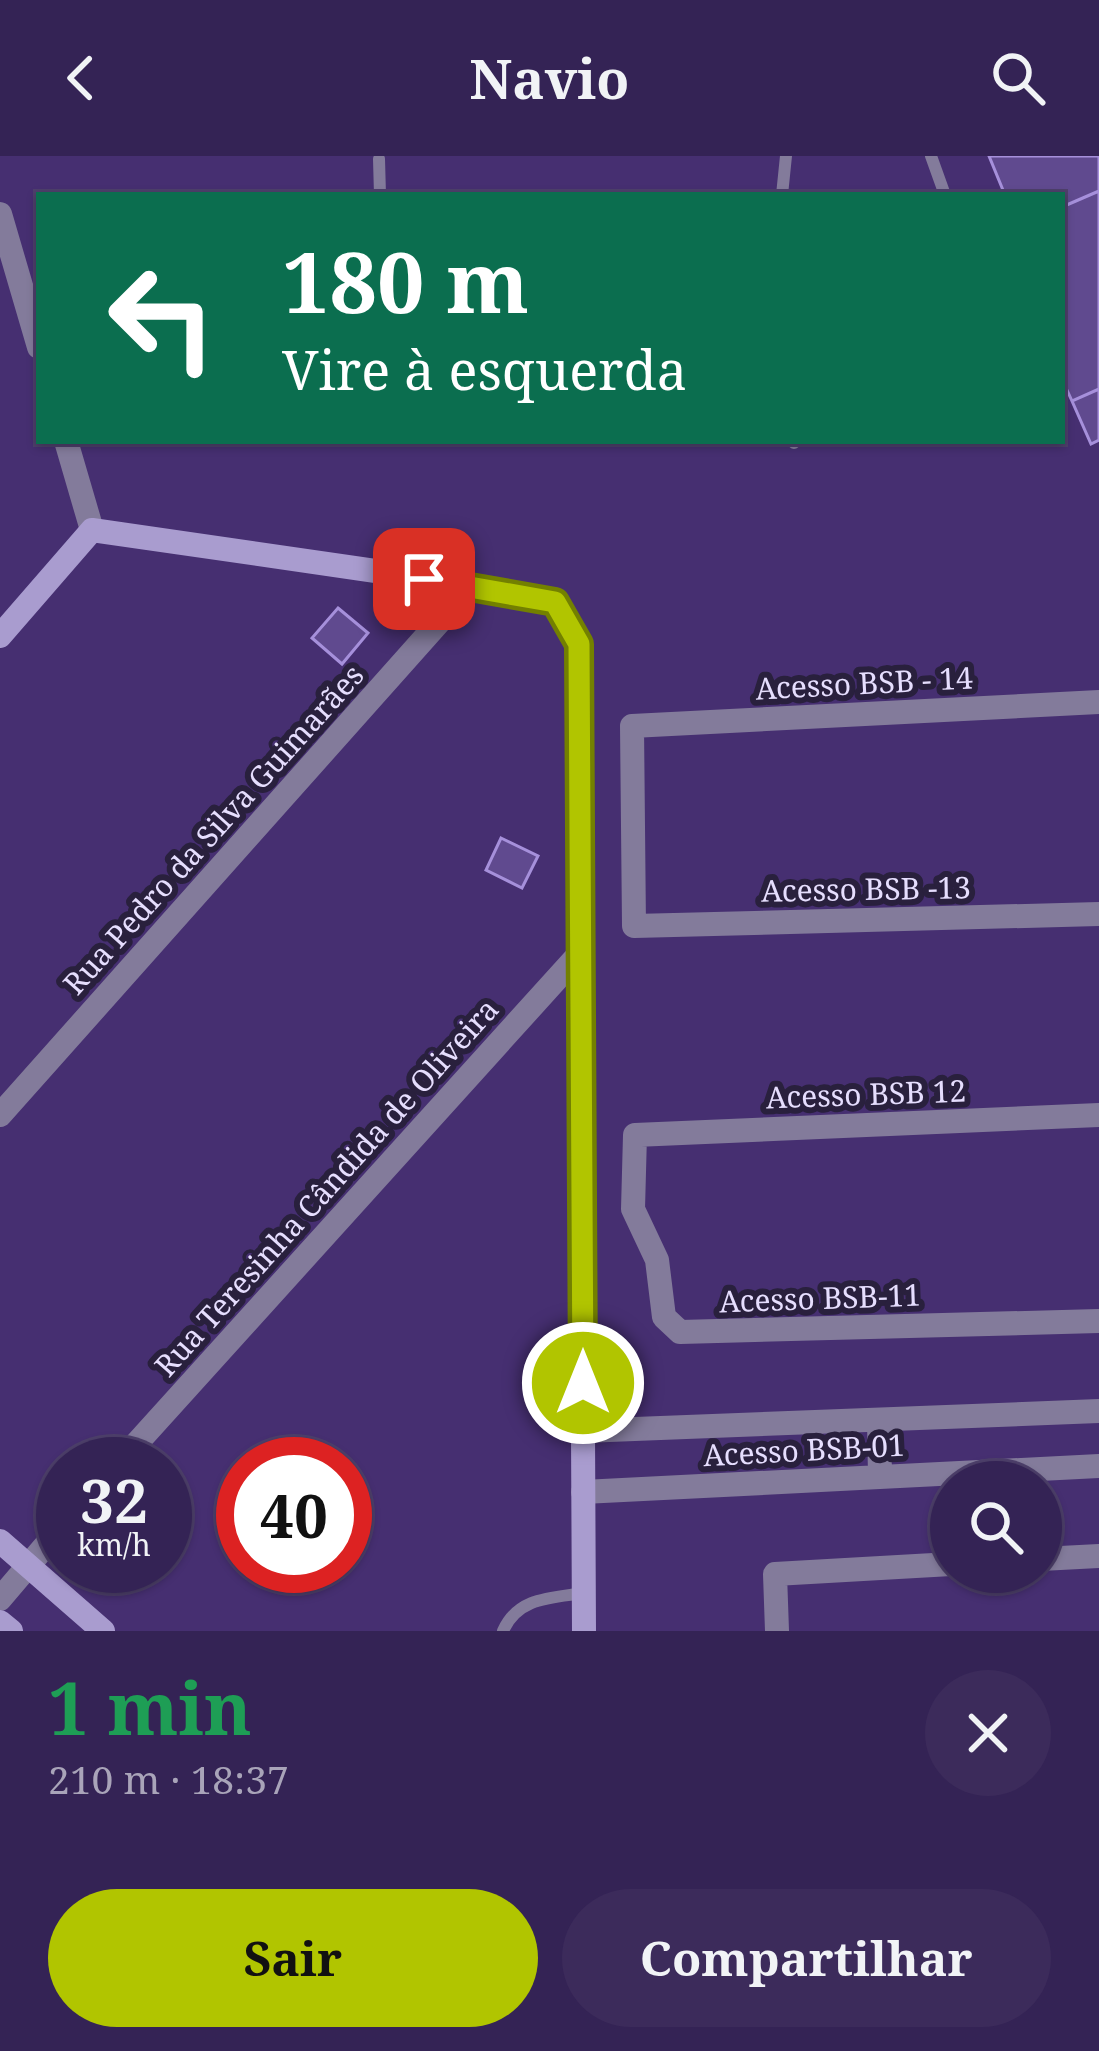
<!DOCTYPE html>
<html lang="pt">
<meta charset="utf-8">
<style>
:root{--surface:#342355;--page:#3c2b5b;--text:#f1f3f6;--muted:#a9a4b9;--line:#4e406c;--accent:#b1c500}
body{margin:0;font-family:"Noto Serif",serif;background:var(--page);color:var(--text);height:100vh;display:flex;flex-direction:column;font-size:45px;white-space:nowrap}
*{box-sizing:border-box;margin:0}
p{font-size:39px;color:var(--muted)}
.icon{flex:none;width:66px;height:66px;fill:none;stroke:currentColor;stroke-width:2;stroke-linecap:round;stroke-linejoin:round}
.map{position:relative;height:1475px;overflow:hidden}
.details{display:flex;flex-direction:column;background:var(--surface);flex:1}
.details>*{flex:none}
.top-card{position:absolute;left:36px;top:36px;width:1029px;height:252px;border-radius:0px;box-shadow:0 3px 9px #0004,0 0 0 3px var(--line);background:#0b6e4f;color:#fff;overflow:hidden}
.tools{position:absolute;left:930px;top:1305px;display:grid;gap:24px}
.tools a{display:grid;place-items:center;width:132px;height:132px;border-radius:50%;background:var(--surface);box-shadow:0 3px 9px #0004,0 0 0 3px var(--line);font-size:60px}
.speed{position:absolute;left:36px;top:1281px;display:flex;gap:24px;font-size:60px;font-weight:700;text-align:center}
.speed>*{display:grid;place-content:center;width:156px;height:156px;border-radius:50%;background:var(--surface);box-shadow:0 3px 9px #0004,0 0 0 3px var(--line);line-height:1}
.speed small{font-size:30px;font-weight:400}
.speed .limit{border:18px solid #d22;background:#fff;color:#111}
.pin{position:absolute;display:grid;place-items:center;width:102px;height:102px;color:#fff;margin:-51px;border-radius:24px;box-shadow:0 6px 18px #0006}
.me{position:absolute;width:132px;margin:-66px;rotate:0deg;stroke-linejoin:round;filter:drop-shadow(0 0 9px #0008)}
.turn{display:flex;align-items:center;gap:42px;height:252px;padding:0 48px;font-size:54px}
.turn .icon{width:156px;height:156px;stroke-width:2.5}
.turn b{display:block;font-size:84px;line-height:102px}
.round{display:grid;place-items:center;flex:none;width:126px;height:126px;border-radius:63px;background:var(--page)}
.headline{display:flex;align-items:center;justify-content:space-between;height:204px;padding:0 48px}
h1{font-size:72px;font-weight:700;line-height:90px;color:#1e9e55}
.primary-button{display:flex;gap:24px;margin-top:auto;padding:24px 48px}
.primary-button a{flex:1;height:138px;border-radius:72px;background:var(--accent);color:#111;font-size:48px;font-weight:700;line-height:138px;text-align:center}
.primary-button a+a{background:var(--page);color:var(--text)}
header{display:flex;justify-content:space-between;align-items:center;height:156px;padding:0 48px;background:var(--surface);font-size:54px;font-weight:700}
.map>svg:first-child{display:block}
.building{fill:#604a8f;stroke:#a690db;stroke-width:3}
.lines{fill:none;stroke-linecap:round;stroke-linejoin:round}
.lane{stroke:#837b9b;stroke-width:12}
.street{stroke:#837b9b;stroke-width:24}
.secondary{stroke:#a99ccf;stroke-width:24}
.route-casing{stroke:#738000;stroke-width:30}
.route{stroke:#b1c500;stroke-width:21}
.labels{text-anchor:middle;stroke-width:12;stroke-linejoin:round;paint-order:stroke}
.street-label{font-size:30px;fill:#e6defe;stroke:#29203d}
</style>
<header><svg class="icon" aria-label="back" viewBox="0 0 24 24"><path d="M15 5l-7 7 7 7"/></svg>Navio<svg class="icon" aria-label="search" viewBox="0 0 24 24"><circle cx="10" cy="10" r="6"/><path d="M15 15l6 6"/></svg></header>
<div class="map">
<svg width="1099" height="1475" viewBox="0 0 1099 1475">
<rect width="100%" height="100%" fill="#462f71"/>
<path class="building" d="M989 0H1099V35L1062 51V39H1005Z
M1099 35V233L1072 245 1062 223V51Z
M1099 233V284L1091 288 1072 245Z
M338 452 368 477 342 508 312 482Z
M501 682 538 700 522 732 486 714Z"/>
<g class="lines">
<path class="lane" d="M931 0 945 39
M379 3 380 39
M782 39 786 0
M794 285V287
M503 1475C518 1441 551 1442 584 1437"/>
<path class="street" d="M0 58 39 191
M66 285 92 374
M1099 546 632 570 634 770 1099 758
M0 959 472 429
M1099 959 635 979 633 1053 657 1104 664 1161 680 1176 1099 1165
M879 1264 880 1321
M583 1275 1099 1255
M118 1308 581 796
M583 1336 1099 1310
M1041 1403 1099 1400
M0 1443 63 1369
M777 1475 775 1418 951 1408"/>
<path class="secondary" d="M0 480 92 374 472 429 555 446 579 488 584 1475
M0 1385 103 1475
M0 1466 11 1475"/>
</g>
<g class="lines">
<g class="route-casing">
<path id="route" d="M424 423 555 446 579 488 583 1227"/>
</g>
<use href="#route" class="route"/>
</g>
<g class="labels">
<g class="street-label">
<text transform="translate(864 528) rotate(-3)" y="10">Acesso BSB - 14</text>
<text transform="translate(214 674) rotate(-48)" y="10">Rua Pedro da Silva Guimarães</text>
<text transform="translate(866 734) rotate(-1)" y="10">Acesso BSB -13</text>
<text transform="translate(866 939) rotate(-2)" y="10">Acesso BSB 12</text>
<text transform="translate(327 1032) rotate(-48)" y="10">Rua Teresinha Cândida de Oliveira</text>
<text transform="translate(820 1143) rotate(-2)" y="10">Acesso BSB-11</text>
<text transform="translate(804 1295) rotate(-3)" y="10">Acesso BSB-01</text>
</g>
</g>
</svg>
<div class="tools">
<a><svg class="icon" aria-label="search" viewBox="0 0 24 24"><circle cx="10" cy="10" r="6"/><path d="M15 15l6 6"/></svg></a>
</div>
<div class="speed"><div>32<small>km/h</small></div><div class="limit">40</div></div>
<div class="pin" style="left:424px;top:423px;background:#d93025"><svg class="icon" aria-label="arrive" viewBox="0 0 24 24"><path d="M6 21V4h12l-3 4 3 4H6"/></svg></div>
<svg class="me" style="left:583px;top:1227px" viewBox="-20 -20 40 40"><circle r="17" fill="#b1c500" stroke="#fff" stroke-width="3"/><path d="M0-11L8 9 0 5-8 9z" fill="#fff"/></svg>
<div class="top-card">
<div class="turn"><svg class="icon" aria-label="left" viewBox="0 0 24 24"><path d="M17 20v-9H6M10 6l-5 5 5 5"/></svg><div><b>180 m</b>Vire à esquerda</div></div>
</div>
</div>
<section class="details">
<div class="headline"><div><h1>1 min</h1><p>210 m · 18:37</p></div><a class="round"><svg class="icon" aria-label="close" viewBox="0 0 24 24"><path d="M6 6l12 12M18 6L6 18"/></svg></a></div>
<div class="primary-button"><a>Sair</a><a>Compartilhar</a></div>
</section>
